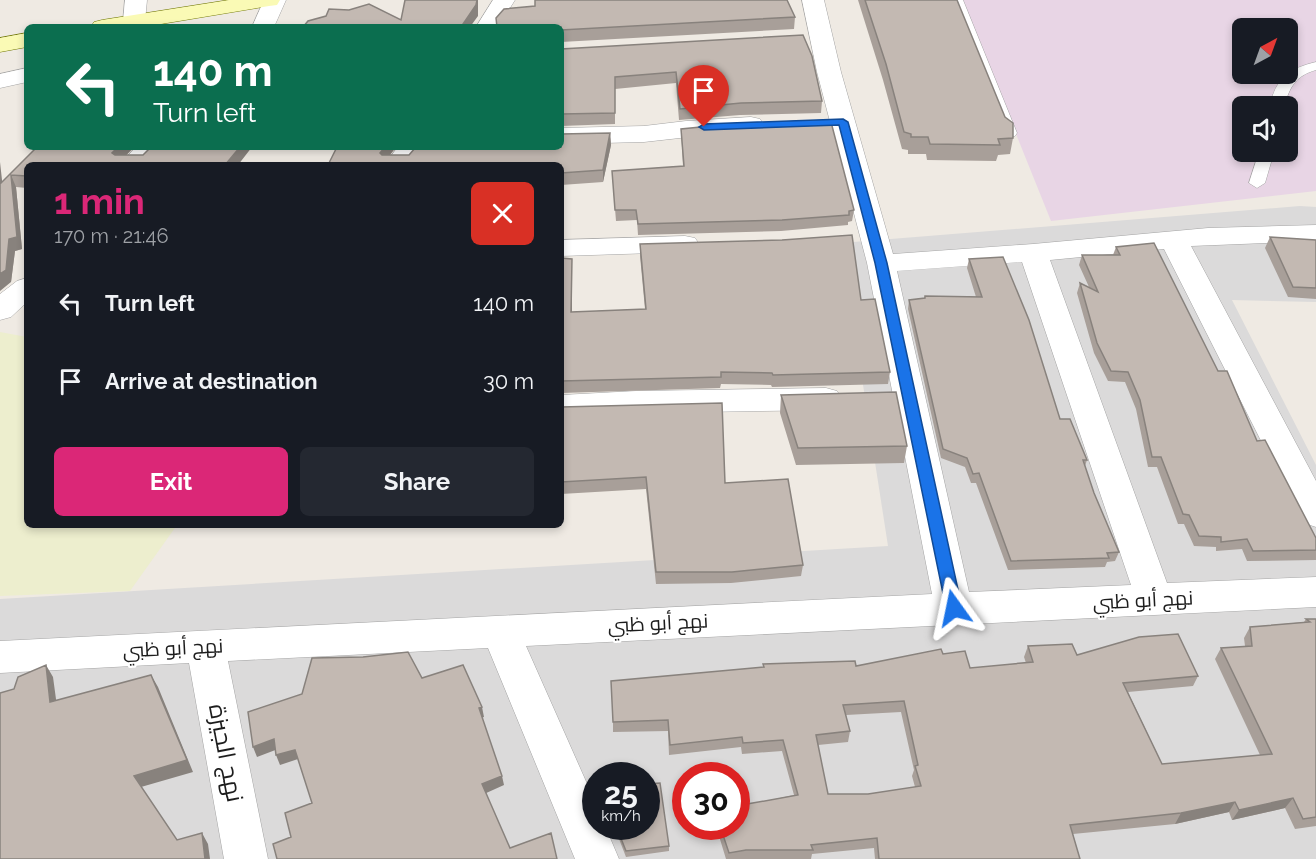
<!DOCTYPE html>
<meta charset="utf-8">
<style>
:root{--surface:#171b24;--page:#242831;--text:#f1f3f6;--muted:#9ea1a6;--accent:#db2777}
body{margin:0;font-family:Raleway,Cairo,sans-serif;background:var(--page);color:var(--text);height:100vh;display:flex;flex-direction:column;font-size:22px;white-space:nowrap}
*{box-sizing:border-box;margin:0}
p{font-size:20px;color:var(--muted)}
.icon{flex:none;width:33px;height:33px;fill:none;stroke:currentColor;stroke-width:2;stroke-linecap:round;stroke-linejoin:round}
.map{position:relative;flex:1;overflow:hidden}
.drawer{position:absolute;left:24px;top:162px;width:540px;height:366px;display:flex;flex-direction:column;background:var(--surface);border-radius:9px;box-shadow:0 3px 9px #0003}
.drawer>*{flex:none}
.hud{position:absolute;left:24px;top:24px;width:540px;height:126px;border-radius:9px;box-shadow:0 3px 9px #0003;background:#0b6e4f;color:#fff;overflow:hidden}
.needle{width:39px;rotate:41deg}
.controls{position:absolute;left:1232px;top:18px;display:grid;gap:12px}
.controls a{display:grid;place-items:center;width:66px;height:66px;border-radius:9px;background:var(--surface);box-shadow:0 3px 9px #0003;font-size:30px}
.speed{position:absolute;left:582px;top:762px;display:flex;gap:12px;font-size:30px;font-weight:700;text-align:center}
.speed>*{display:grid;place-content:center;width:78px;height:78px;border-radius:50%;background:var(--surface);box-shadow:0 3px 9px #0003;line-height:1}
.speed small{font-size:15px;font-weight:400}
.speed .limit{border:9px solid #d22;background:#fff;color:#111}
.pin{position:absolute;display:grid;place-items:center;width:51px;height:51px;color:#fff;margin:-62px -26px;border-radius:50% 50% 50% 0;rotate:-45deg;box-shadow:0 0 6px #0007}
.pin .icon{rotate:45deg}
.me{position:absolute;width:66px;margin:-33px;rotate:348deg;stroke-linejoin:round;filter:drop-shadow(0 0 4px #0008)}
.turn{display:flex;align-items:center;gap:21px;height:126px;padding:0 30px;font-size:27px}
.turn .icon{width:78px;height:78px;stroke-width:2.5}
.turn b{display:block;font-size:42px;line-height:51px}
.round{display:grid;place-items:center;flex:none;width:63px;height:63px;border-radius:9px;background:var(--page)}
.headline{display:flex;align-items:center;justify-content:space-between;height:102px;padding:0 30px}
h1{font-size:36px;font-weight:700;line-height:45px;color:var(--accent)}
.cta{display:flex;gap:12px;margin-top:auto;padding:12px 30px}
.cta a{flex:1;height:69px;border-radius:9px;background:var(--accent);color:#fff;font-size:24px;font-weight:700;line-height:69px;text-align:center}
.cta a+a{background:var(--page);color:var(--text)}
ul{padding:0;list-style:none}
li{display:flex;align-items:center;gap:18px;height:78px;padding:0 30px}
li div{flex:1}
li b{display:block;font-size:22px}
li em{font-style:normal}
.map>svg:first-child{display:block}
.residential{fill:#dbdada;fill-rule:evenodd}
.industrial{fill:#e8d5e5;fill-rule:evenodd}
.farmland{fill:#edeece}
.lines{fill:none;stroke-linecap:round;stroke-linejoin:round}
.lane-casing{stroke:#a4a4a4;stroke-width:1}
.street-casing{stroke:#a4a4a4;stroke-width:1}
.secondary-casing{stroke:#6f7603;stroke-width:1}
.lane{fill:#fff;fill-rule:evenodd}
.street{fill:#fff;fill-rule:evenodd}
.secondary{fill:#fafab5;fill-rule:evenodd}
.wall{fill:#a89f99;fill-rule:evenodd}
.shaded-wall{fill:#88827d}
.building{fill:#c3b9b2;stroke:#88827d;stroke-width:1.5;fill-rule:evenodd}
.route{fill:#1a73e8;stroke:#114b97;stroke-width:1.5}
.labels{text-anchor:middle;stroke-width:4.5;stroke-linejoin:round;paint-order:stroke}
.street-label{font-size:20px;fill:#1d1d1d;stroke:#fff}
.near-street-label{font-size:24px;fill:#1d1d1d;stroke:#fff}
</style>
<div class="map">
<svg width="1316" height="859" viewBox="0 0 1316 859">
<rect width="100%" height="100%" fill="#efeae3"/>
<path class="residential" d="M1300 206 1316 207V302L1232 300 1316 465V859H0V599L888 546 841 243ZM596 776H646V826H596ZM686 776H736V826H686Z"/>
<path class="industrial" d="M962 0H1316V191L1051 221ZM1242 28H1287V74H1242ZM1242 106H1287V152H1242Z"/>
<path class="farmland" d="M0 332 27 337V525H177L130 591 0 596Z"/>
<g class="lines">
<g class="lane-casing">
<path id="lane" d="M951 0H963L1017 133 1015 136 1010 137 1003 133Z
M1316 62V70C1295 76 1290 87 1284 106H1270C1275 79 1290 68 1316 62Z
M1259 152H1274L1265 183 1257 188 1249 183Z"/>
</g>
<g class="street-casing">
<path id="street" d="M125 0H147L145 21 142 26H126L123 21Z
M264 0H286L274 27H252Z
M493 0H515L498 27H476Z
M802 0H824L841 72 893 254 1033 244 1208 228 1316 225V241L1191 246 1316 481V527L1304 523 1298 514 1164 249 1050 260 1167 583 1316 577V607L526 646 596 804V826H605L619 859H575L488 648 228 661 268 859H224L189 663 0 673V641L932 594 867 263 817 72ZM1022 262 1131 585 969 592 897 271Z
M27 68V82L0 88V74Z
M751 117 760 119 763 124 760 129 644 142 561 144V128L644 126 686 121Z
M136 147H163L147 165H119Z
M398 147H425L411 165H384Z
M685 236 695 238 699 244 695 250 685 252 561 256V240Z
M27 278V302L11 317 0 320V294L17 281Z
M826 388 837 391 842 399 837 407 826 410 636 413 561 417V395L636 391Z"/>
</g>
<g class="secondary-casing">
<path id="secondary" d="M229 0H280L277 5 269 6 143 27H91L94 22 102 20Z
M27 33V47L0 52V38Z"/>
</g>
<use href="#lane" class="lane"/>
<use href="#street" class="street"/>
<use href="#secondary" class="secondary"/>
</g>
<path class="wall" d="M858 0H957L1013 138 1010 154 998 155 996 161 927 160 926 154H908V150L902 149 883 80Z
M795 17 794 29 561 42V27H497L496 18Z
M561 49 822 101 821 113 740 115 679 120 676 83 615 89V124L561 126Z
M681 129 854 210 852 221 848 222V225L781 231 638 235 637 220 616 221 612 171 683 166Z
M610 133 611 145 603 182 561 185V165H328L337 147H396L390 155H409Z
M37 147H134L126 155H143L252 147 27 165V188L16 187 22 249 15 251 11 282 2 182Z
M1270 237 1316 240V299L1288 297 1265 248Z
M640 244 861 300 890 372 888 384 772 387 771 385 721 384 720 388 561 393V258L572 259V312L645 309 640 256Z
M1116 247 1218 371 1257 441 1316 538V560L1247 561 1242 549 1216 551V547L1194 546 1184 524H1178L1157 467H1148L1136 409 1125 382 1108 381 1094 353 1077 293 1080 283 1089 287 1079 265 1082 255H1113Z
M969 259 1060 419 1087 460 1085 466 1094 493 1119 552 1115 561 1107 562 1105 567 1008 570 976 483H971L965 467 941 458 908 309 909 300 924 298 925 296 976 297 967 268Z
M781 395 907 446 904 463 796 465 780 413Z
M561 407 725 483 803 565 801 576 731 583 656 584 646 489 561 494Z
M1306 619H1316V826L1295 829 1285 808 1232 820 1229 812 1175 824 1073 834 1080 859H875L874 848 812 854 811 859H726L716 826H736L742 806 794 795 782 751 742 754 741 747 669 755 668 731 613 732V722L856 666 943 654 970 668 1026 663 1024 657 1028 646 1198 676 1193 686 1128 692 1162 764 1260 755 1215 659 1221 648 1245 646 1244 638 1250 627 1304 622ZM901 712 914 770 912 776 915 787 868 794H828L818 745 848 742 850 731 846 715Z
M614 826H646L669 846V851L626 857Z"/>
<path class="shaded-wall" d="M477 0H478V16L470 27H461Z
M610 133 611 145 603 182V170Z
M118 147H134L117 165 112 153Z
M240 147H252L238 165H225Z
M385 147H396L382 165 380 153Z
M0 162 4 198 0 190Z
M11 175 16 187 22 249 15 251 11 282 0 291V274Z
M572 259V324L571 312Z
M46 665 53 677 58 714 50 702Z
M151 675 158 687 193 772 141 787 134 776Z
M482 707 484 717 480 718 479 708Z
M274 739 278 749 257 757 253 747Z
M295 750 298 759 280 765 276 755Z
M502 776 504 785 484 794 482 784Z
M1293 798 1285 808 1232 820 1239 810Z
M1235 802 1229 812 1175 824 1181 813Z
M202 833 208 844 210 859H205Z"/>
<path class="building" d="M405 0H477L476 5 461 27H303L308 21 326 16 329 9 349 10 369 4 401 20Z
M535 0H787L795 17 561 30V27H497L496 18 504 9 535 6Z
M865 0H957L1005 117 1013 123V138L998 139 1000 145 930 144 928 137H911V134L904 132 886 64Z
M803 35 812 56 822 101 741 103 680 109 676 72 615 77V113L561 114V49Z
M831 122 854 210 849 211V215L782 220 638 224 636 210H615L612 171 684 166 681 129 741 123Z
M610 133 603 170 561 173V165H328L337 147H385L380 153 382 155H409L416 147H561V134Z
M37 147H118L112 153 115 155H143L151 147H240L225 165H27V176L11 175 17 237 9 239 6 270 0 274V184Z
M852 235 861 300 875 299 890 372 773 375 772 373 721 372V377L561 381V258L572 259 571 312 646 309 640 244 782 240Z
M1270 237 1316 240V288L1293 287Z
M1154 243 1218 371H1227L1257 441 1265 440 1316 538V550L1253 551 1247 539 1221 542V537L1199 536 1189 515 1183 514 1161 457H1152L1140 400 1128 372 1111 371 1097 343 1080 283 1098 292 1082 255H1120L1116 247Z
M1003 257 1029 320 1060 419H1070L1087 460H1083L1094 493 1119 552 1107 553 1109 558 1011 561 979 473 973 474 967 458 943 449 909 300 925 298V296L982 297 969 259Z
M896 392 907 446 798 448 781 395Z
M722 403 725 483 788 479 803 565 732 572H656L646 477 561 482V407Z
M1306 619H1316V817L1303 819 1293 798 1239 810 1235 802 1181 813 1070 825 1080 859H879L877 838 811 845 813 850H746L729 853 720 826H736V806L798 795 783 740 743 743 742 737 670 745 668 720 613 722 611 681 764 667 763 664 855 661 856 666 941 649 943 654 965 651 970 668 1033 662 1028 646 1072 644 1077 655 1139 637 1178 634 1198 676 1123 683 1162 764 1272 754 1221 648 1252 646 1250 627 1310 622ZM904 701 918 765 915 766 921 786 868 794H828L816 735 850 731 843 705Z
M408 652 422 678 463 665 482 707 479 708 502 776 482 784 510 848 551 833 557 859H277L273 844 291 837 285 813 312 803 295 750 276 755 274 739 253 747 248 712 302 694 312 658 363 657Z
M46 665 50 702 151 675 187 760 134 776 177 840 202 833 205 859H0V693L14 689 18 677Z
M660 783 669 846 626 851 616 826H646V784Z"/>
<path class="route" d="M843 119 848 122 887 263 962 608 960 612 954 614 948 612 946 608 875 263 839 125 704 130 699 127 704 124Z"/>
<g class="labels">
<g class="street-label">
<text transform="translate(1143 600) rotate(-3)" y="7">نهج أبو ظبي</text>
<text transform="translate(658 623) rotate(-3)" y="7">نهج أبو ظبي</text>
<text transform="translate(173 648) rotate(-3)" y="7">نهج أبو ظبي</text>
</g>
<g class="near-street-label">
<text transform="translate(226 753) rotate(79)" y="8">نهج الجيزة</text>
</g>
</g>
</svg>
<div class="controls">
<a><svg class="needle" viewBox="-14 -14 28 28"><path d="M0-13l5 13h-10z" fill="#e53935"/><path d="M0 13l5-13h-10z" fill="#9ea1a6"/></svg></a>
<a><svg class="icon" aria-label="sound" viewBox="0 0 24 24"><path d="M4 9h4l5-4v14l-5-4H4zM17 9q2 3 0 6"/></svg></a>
</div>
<div class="speed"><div>25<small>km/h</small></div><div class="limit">30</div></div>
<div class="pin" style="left:704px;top:127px;background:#d93025"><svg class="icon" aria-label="arrive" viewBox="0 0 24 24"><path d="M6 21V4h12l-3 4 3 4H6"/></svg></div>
<svg class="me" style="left:954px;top:608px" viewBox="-20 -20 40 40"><path d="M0-17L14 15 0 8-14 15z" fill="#1a73e8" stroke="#fff" stroke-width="4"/></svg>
<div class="hud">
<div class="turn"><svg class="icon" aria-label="left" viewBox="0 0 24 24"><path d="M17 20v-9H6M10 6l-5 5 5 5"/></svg><div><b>140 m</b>Turn left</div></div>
</div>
<section class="drawer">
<div class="headline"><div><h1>1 min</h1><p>170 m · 21:46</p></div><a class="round" style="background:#d93025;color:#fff"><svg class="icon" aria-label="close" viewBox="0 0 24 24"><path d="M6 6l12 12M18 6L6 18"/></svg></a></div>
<ul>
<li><svg class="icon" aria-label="left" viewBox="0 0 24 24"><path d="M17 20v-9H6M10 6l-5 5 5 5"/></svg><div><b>Turn left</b></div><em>140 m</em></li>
<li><svg class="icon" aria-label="arrive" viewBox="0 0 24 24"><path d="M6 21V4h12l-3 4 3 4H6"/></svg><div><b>Arrive at destination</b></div><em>30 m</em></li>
</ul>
<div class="cta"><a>Exit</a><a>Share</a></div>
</section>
</div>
